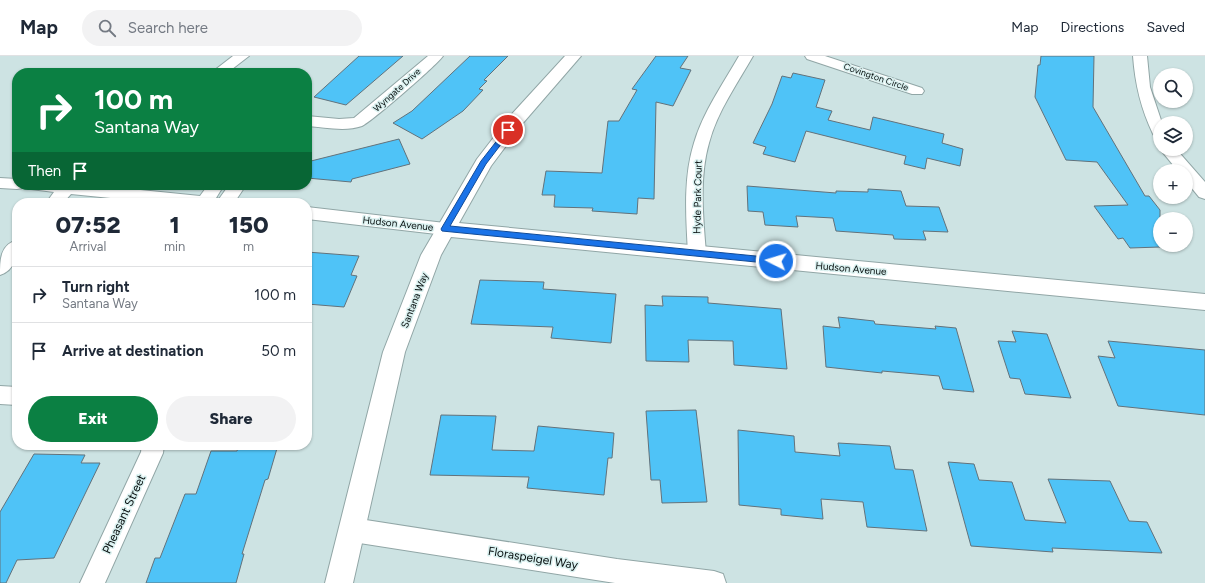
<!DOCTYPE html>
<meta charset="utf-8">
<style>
:root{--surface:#fff;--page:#f2f2f3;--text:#1f2937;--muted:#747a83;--line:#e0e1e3;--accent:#0b8043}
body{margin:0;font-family:Figtree,sans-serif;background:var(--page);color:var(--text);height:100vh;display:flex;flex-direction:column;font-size:15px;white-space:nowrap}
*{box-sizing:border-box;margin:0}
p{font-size:13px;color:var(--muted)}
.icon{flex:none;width:22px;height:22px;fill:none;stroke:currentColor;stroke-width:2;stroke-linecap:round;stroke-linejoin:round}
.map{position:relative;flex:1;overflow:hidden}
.sheet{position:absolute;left:12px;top:142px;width:300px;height:252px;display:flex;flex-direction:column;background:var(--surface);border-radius:16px;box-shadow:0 1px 3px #0004}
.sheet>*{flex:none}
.banner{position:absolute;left:12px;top:12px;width:300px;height:122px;border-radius:16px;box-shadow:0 1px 3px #0004;background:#0b8043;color:#fff;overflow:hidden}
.tools{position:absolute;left:1153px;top:12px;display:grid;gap:8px}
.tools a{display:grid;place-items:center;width:40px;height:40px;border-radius:50%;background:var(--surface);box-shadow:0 1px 3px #0004;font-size:20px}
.pin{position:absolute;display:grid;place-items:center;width:34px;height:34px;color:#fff;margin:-17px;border:2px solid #fff;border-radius:50%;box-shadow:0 1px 4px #0007}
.me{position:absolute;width:44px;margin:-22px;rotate:275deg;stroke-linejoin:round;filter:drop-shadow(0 0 3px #0008)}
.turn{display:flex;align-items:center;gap:14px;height:84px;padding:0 16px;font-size:18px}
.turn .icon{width:52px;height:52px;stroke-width:2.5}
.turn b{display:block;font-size:28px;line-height:34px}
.then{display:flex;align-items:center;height:38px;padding:0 16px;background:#0003;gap:8px;font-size:15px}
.eta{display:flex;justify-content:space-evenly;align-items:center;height:68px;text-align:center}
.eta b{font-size:24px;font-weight:800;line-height:28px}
.action{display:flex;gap:8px;margin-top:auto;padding:8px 16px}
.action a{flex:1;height:46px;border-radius:24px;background:var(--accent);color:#fff;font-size:16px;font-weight:800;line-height:46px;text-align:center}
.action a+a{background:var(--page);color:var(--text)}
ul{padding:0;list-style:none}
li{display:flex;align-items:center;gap:12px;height:56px;padding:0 16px;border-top:1px solid var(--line)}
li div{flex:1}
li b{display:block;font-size:15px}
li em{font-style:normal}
header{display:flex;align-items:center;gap:24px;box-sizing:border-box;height:56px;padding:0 20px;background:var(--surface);border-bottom:1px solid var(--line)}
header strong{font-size:19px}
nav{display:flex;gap:22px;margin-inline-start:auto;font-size:14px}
.search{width:280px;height:36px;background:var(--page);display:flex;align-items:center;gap:10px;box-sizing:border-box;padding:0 14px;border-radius:22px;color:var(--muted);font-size:15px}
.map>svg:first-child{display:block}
.building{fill:#4fc3f7;stroke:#62727b}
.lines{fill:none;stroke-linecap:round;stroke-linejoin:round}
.minor-casing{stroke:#91a6a6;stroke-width:2}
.tertiary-casing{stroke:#91a6a6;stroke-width:2}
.minor{fill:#fff;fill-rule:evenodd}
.tertiary{fill:#fff;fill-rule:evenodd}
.route{fill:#1a73e8;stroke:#114b97}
.labels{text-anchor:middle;stroke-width:3;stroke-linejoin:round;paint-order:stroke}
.far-street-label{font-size:9px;fill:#060d0d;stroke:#daf1f0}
.street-label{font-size:10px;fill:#060d0d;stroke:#daf1f0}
.near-street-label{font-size:12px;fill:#060d0d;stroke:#daf1f0}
</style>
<header>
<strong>Map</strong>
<div class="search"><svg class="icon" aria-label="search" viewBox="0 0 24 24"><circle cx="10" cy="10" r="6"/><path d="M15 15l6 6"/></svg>Search here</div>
<nav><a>Map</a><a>Directions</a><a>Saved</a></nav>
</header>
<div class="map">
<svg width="1205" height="527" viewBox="0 0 1205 527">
<rect width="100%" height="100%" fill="#cde3e3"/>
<path class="building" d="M359 0H403L346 49 314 41Z
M470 0H508L484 24 487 25 479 33 483 34 463 55 422 83 393 67 412 55Z
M656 0H688L680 12 691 14 673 50 656 46 654 143 638 142 637 158 592 155 593 152 554 151 555 139H542L546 115 602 117 608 65H619L637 34 632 33Z
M1041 0H1094L1093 51 1145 140H1149L1160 154V191L1130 192 1123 182 1118 183 1094 150 1128 149 1097 106 1066 104 1035 41 1038 9H1040Z
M793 17 825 24 816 51 832 55 828 64 870 74 873 61 944 78 942 87 963 93 960 110 927 102 925 113 904 108 906 100 806 75 795 106 763 98 766 91 753 87 772 48 782 20 791 22Z
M399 83 410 108 352 123 351 126 307 122V106Z
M747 130 836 137V135L868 136V133L901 135 906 150 939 151 948 176 923 175 926 184 894 183 893 179 836 175 833 162 796 160 798 171 765 169 763 156 748 155Z
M307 196 359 200 351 219 357 220 344 251 307 248Z
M480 224 544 226 543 233 616 238 611 287 551 282 553 271 471 268Z
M662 240 708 241V247L781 253 787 313 734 309 733 285 688 284 689 306 646 305 645 249 663 250Z
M838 261 874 265 875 268 936 273 935 270 956 272 974 336 943 333 939 320 882 315V317L826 311 823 270 840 272Z
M1012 275 1047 278 1071 342 1025 338 1020 323 1010 322 998 285 1016 286Z
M1108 285 1205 294V359L1118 350 1098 300 1115 302Z
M696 354 707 446 662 447 660 424H651L646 355Z
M441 359 496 360 492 394 534 395 538 370 614 377 612 402H608L604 439 527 432 529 421 430 419Z
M738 374 794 380 795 396 840 400 838 387 890 390 895 413 913 414 927 475 867 471 863 446 821 443 823 463 781 459V453L739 449Z
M239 389H278L268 423 265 424 242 498H244L236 527H146L155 502H160L185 438H196L211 395H237Z
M34 398 85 399 81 407H100L54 502 17 504 6 527H0V456Z
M948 406 974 408 979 424 1012 426 1025 464 1066 467 1048 423 1110 425 1129 465 1147 466 1162 497 1052 492 1053 496 971 490Z"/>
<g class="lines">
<g class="minor-casing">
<path id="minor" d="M233 0H249L227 17H211Z
M428 0H443C436 10 371 66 362 70 345 76 324 71 307 70V60L339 63 354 62Z
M739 0H753C737 28 717 56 709 87 699 122 703 161 706 197L703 202 697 203 691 202 688 197C686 161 683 122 694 87 703 56 723 28 739 0Z
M805 0H825L922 32 924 35 922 38H912L807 3Z
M1133 0H1147L1150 31 1162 67H1160V83L1155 81 1153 78C1141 53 1135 28 1133 0Z
M1160 93H1176L1205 126V143L1199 141 1186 125V115H1178Z
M0 122 17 123V129H24L23 132 17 133 0 132Z
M29 129H91L200 140 208 129H224L216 142 219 143 229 129H246L234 147H160L71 138 63 147H46L54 136 31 133Z
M307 151 445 167 451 169 454 173 451 177 445 179 307 163Z
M17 184C17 198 16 214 0 219 0 204 0 189 17 184Z
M0 330 17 331V349L0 348Z
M142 389H164L163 397 105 527H80L141 396Z
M353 462 617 503 714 515 723 518 726 527H615L353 486 345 482 341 474 345 466Z"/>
</g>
<g class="tertiary-casing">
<path id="tertiary" d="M565 0H581L523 67 491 110 459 167 1205 238V254L451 181 441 199 405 296 353 527H325L383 296 421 199 477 103 511 59Z"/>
</g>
<use href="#minor" class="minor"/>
<use href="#tertiary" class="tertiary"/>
</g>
<path class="route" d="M506 73 512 74 486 108 450 170 776 202 781 205 776 208 442 175 441 173 481 105Z"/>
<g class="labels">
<g class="far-street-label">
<text transform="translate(876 21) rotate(19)" y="3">Covington Circle</text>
<text transform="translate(397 34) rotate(-42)" y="3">Wyngate Drive</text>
</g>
<g class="street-label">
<text transform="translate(697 141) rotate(-89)" y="4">Hyde Park Court</text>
<text transform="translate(398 167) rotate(6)" y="4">Hudson Avenue</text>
<text transform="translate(851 212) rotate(5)" y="4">Hudson Avenue</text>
<text transform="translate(414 244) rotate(-69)" y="4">Santana Way</text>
</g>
<g class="near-street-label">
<text transform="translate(124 458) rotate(-65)" y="4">Pheasant Street</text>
<text transform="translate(533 502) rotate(9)" y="4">Floraspeigel Way</text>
</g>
</g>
</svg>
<div class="tools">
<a><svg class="icon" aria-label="search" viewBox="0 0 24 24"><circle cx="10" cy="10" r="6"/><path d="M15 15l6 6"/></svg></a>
<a><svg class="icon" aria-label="layers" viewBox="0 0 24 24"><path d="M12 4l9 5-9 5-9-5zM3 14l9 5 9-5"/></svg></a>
<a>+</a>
<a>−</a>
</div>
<div class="pin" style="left:508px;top:74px;background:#d93025"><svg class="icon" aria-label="arrive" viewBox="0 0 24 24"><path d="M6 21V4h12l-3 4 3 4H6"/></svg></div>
<svg class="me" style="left:776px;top:205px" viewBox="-20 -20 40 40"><circle r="17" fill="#1a73e8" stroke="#fff" stroke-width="3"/><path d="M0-11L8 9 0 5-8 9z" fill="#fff"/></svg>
<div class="banner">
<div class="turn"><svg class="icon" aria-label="right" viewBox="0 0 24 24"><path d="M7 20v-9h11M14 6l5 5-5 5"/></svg><div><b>100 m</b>Santana Way</div></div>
<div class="then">Then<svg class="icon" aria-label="arrive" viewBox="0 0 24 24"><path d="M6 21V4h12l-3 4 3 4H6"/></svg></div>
</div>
<section class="sheet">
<div class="eta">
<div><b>07:52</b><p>Arrival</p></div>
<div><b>1</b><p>min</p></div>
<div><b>150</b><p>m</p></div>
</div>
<ul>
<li><svg class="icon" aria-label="right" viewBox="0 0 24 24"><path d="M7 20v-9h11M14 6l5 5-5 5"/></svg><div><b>Turn right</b><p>Santana Way</p></div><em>100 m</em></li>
<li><svg class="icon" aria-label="arrive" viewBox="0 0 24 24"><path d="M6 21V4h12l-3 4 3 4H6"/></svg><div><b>Arrive at destination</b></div><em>50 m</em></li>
</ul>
<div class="action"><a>Exit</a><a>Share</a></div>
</section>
</div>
